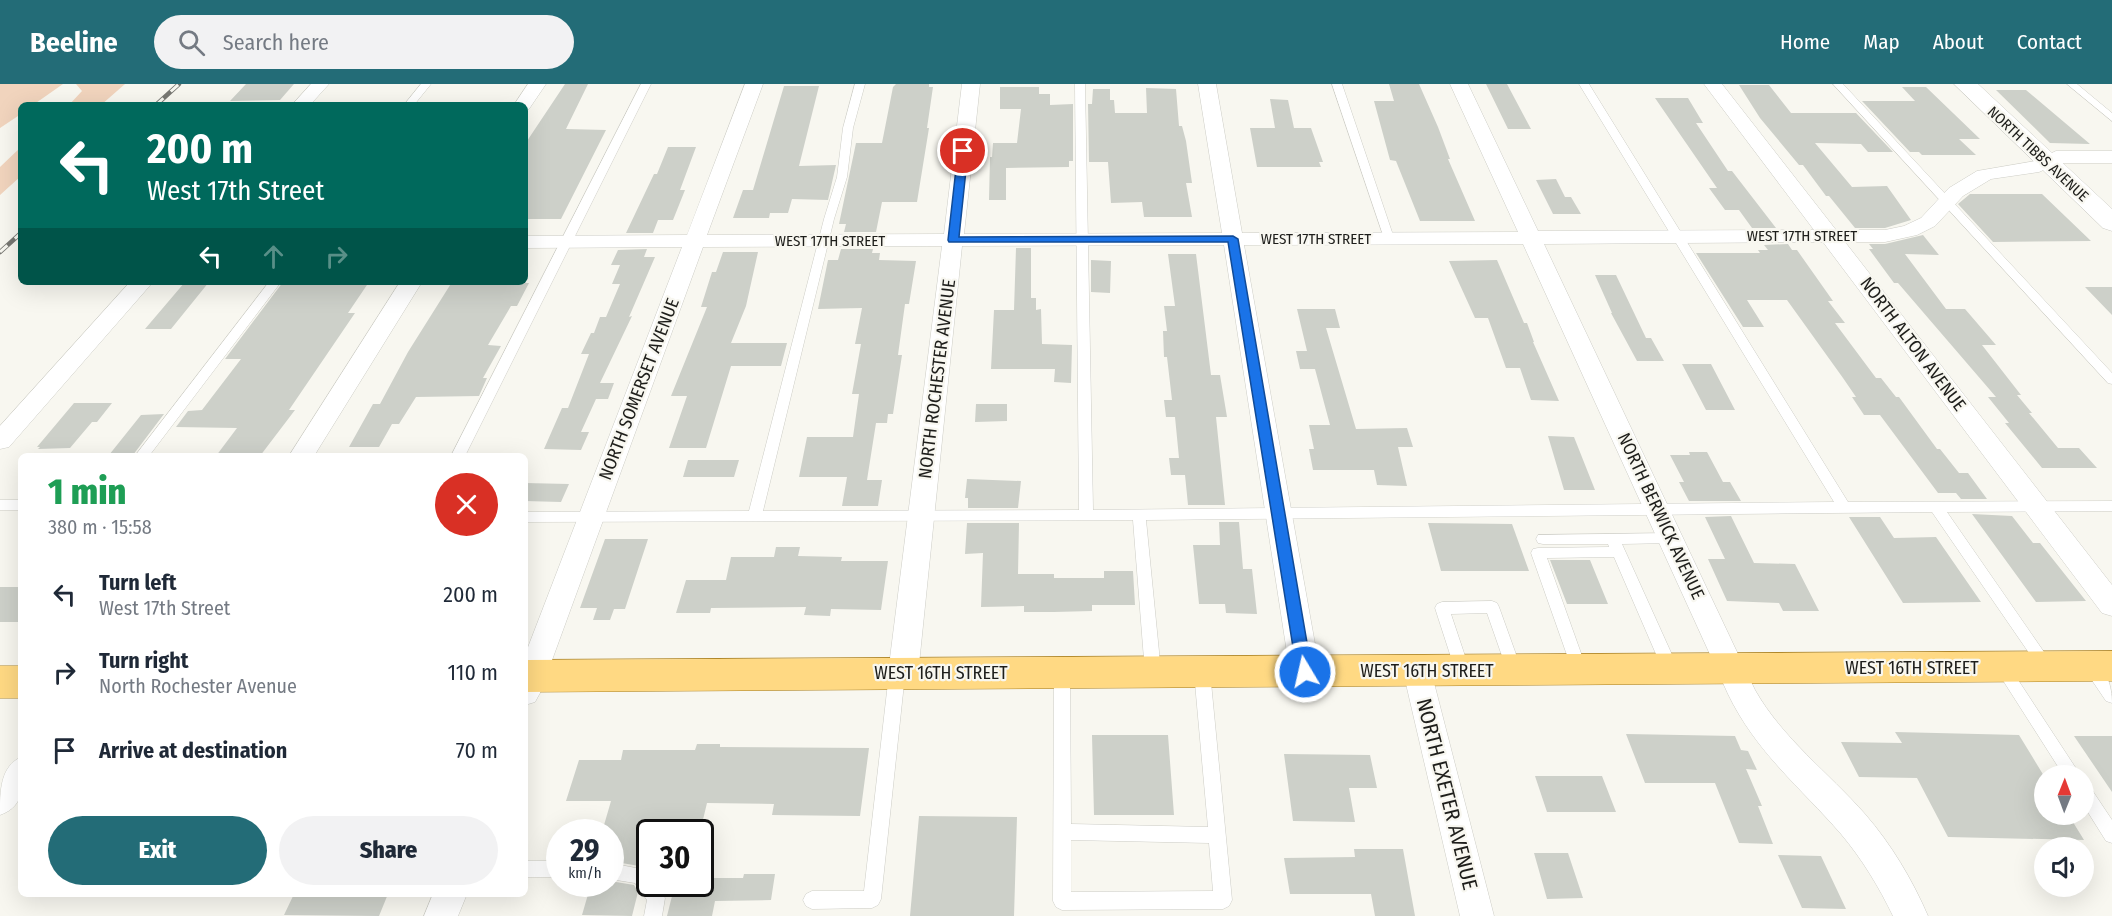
<!DOCTYPE html>
<meta charset="utf-8">
<style>
:root{--surface:#fff;--page:#f2f2f3;--text:#1f2937;--muted:#747a83;--accent:#236c77}
body{margin:0;font-family:"Fira Sans Condensed",sans-serif;background:var(--page);color:var(--text);height:100vh;display:flex;flex-direction:column;font-size:22px;white-space:nowrap}
*{box-sizing:border-box;margin:0}
p{font-size:20px;color:var(--muted)}
.icon{flex:none;width:33px;height:33px;fill:none;stroke:currentColor;stroke-width:2;stroke-linecap:round;stroke-linejoin:round}
.map{position:relative;flex:1;overflow:hidden}
.panel{position:absolute;left:18px;top:369px;width:510px;height:444px;display:flex;flex-direction:column;background:var(--surface);border-radius:9px;box-shadow:0 6px 24px #0002}
.panel>*{flex:none}
.top-card{position:absolute;left:18px;top:18px;width:510px;height:183px;border-radius:9px;box-shadow:0 6px 24px #0002;background:#00695c;color:#fff;overflow:hidden}
.needle{width:39px;rotate:1deg}
.tools{position:absolute;left:2034px;top:681px;display:grid;gap:12px}
.tools a{display:grid;place-items:center;width:60px;height:60px;border-radius:50%;background:var(--surface);box-shadow:0 6px 24px #0002;font-size:30px}
.speed{position:absolute;left:546px;top:735px;display:flex;gap:12px;font-size:30px;font-weight:700;text-align:center}
.speed>*{display:grid;place-content:center;width:78px;height:78px;border-radius:50%;background:var(--surface);box-shadow:0 6px 24px #0002;line-height:1}
.speed small{font-size:15px;font-weight:400}
.speed .limit{border:3px solid #111;border-radius:9px;background:#fff;color:#111}
.pin{position:absolute;display:grid;place-items:center;width:51px;height:51px;color:#fff;margin:-26px;border:3px solid #fff;border-radius:50%;box-shadow:0 2px 6px #0007}
.me{position:absolute;width:66px;margin:-33px;rotate:351deg;stroke-linejoin:round;filter:drop-shadow(0 0 4px #0008)}
.turn{display:flex;align-items:center;gap:21px;height:126px;padding:0 30px;font-size:27px}
.turn .icon{width:78px;height:78px;stroke-width:2.5}
.turn b{display:block;font-size:42px;line-height:51px}
.lanes{display:flex;align-items:center;height:57px;padding:0 30px;background:#0003;justify-content:center;gap:30px;direction:ltr}
.lanes .off{opacity:.35}
.round{display:grid;place-items:center;flex:none;width:63px;height:63px;border-radius:32px;background:var(--page)}
.summary{display:flex;align-items:center;justify-content:space-between;height:102px;padding:0 30px}
h1{font-size:36px;font-weight:800;line-height:45px;color:#1e9e55}
.button{display:flex;gap:12px;margin-top:auto;padding:12px 30px}
.button a{flex:1;height:69px;border-radius:36px;background:var(--accent);color:#fff;font-size:24px;font-weight:800;line-height:69px;text-align:center}
.button a+a{background:var(--page);color:var(--text)}
ul{padding:0;list-style:none}
li{display:flex;align-items:center;gap:18px;height:78px;padding:0 30px}
li div{flex:1}
li b{display:block;font-size:22px}
li em{font-style:normal}
header{display:flex;align-items:center;gap:36px;box-sizing:border-box;height:84px;padding:0 30px;background:var(--accent);color:#fff}
header strong{font-size:28px}
nav{display:flex;gap:33px;margin-inline-start:auto;font-size:21px}
.search{width:420px;height:54px;background:var(--page);display:flex;align-items:center;gap:15px;box-sizing:border-box;padding:0 21px;border-radius:33px;color:var(--muted);font-size:22px}
.map>svg:first-child{display:block}
.green{fill:#f1d4bd}
.building{fill:#cdd0c9}
.lines{fill:none;stroke-linecap:round;stroke-linejoin:round}
.lane-casing{stroke:#cdcdc6;stroke-width:1}
.street-casing{stroke:#cdcdc6;stroke-width:1}
.secondary-casing{stroke:#cdcdc6;stroke-width:1}
.primary-casing{stroke:#b08729;stroke-width:1}
.lane{fill:#fff;fill-rule:evenodd}
.street{fill:#fff;fill-rule:evenodd}
.secondary{fill:#fff;fill-rule:evenodd}
.primary{fill:#ffd983;fill-rule:evenodd}
.rail-casing{stroke:#777772;stroke-width:4.5}
.rail{stroke:#f8f7f0;stroke-width:3;stroke-dasharray:10;stroke-linecap:butt}
.route{fill:#1a73e8;stroke:#114b97;stroke-width:1.5}
.labels{text-anchor:middle;stroke-width:4.5;stroke-linejoin:round;paint-order:stroke}
.far-street-label{font-size:15px;fill:#1e1e1b;stroke:#f8f7f0}
.street-label{font-size:18px;fill:#1e1e1b;stroke:#f8f7f0}
.near-street-label{font-size:21px;fill:#1e1e1b;stroke:#f8f7f0}
</style>
<header>
<strong>Beeline</strong>
<div class="search"><svg class="icon" aria-label="search" viewBox="0 0 24 24"><circle cx="10" cy="10" r="6"/><path d="M15 15l6 6"/></svg>Search here</div>
<nav><a>Home</a><a>Map</a><a>About</a><a>Contact</a></nav>
</header>
<div class="map">
<svg width="2112" height="832" viewBox="0 0 2112 832">
<rect width="100%" height="100%" fill="#f8f7f0"/>
<path class="green" d="M0 0H63L33 21H21V30L0 44Z
M76 0H125L101 21H69L82 7Z
M21 63V92L0 111V83Z"/>
<path class="building" d="M246 0H294L280 16 230 17Z
M565 0H588L566 45 606 46 561 135H525V60Z
M896 0H929V3H933L927 44H929L917 118H882L876 148H844L846 140H839L856 59H882L893 3Z
M1389 0H1419L1438 43 1450 75H1448L1475 137H1420L1396 77 1390 76 1374 17H1394Z
M1486 0H1507L1531 45H1508Z
M1739 1H1769L1791 29H1856L1893 68H1868L1861 60 1815 59 1852 103 1887 102 1911 136 1885 144H1855L1829 112H1826L1803 81H1799L1760 34Z
M784 2H819L799 82 836 81 828 116 792 115 788 129H770L769 134H733L743 106H753Z
M1000 3H1039V10H1050V21L1073 20V77H1069V83L1006 84V116H989L990 73H992L993 59H1017L1021 25H1000Z
M1902 3H1926L1980 55H1959L1976 71H1922L1919 68H1910L1862 17H1915Z
M1146 4 1176 5 1179 42H1182L1186 57 1192 99H1186L1192 133H1144L1142 118 1111 119 1108 78H1089L1088 20H1092L1093 5H1110V16H1114L1115 29H1147Z
M1996 6H2026L2090 60 2050 59Z
M1655 14H1688L1703 39H1696L1728 87H1732L1776 144H1752L1739 126H1725L1709 104H1717Z
M1270 15 1288 16 1294 44H1311L1323 78H1319L1321 83H1257L1250 44H1275Z
M668 63H696L680 106H685L673 136H658L653 149H626L654 90H657Z
M1556 95 1565 113H1571L1581 130H1553L1536 96Z
M1970 110H2042L2091 157 1993 158 1958 120Z
M1923 151 1939 171 1905 170 1946 225H1965L1996 261H1982L2021 311H2017L2032 329H2029L2058 364H2079L2097 384H2042L2005 339H2009L1988 313H1996L1898 199H1894L1869 165H1873L1869 160H1885Z
M1788 160 1792 166H1797L1833 217H1828L1845 239H1835L1876 294H1881L1896 313H1899L1937 365H1940L1959 389H1968L1987 415H1961L1956 409H1938L1880 331H1864L1852 313H1856L1843 294 1787 216H1747L1764 243H1743L1696 169H1760L1758 166H1768L1764 161Z
M1016 164H1031V214H1036V226L1041 225 1042 260 1072 261 1071 299 1054 298 1055 285H991L994 226H1014Z
M647 165 644 173H655L629 233 632 232 600 299H614L608 315H596L581 348H589L581 366 544 365 562 324H568L589 270H581L591 249H594L600 233H606L620 200H612L620 181H611L618 166Z
M841 165H873L872 169H880L879 176 916 177 909 220H905L898 271H902L893 330H888L887 339H876L867 396H882L878 422H842L847 393H799L807 353H853L859 310H852L861 260H855L862 224 818 225 828 176H838Z
M723 168H758L746 222 731 259H787L781 282H731L706 364H669L687 312H671L707 223H701L712 188H716Z
M1168 170H1196L1211 291H1220L1227 333H1216L1225 421H1188L1185 391H1171L1169 374H1179L1175 333H1166L1164 316H1172L1167 273H1164L1163 247H1167L1164 222H1175Z
M1091 176 1111 177 1110 209 1091 208Z
M1497 176 1524 239H1527L1534 258H1533L1559 317 1531 316 1520 284H1506L1488 234H1475L1449 177Z
M1595 191H1616L1646 254H1651L1664 277H1637L1611 229H1612Z
M185 198H209L171 245H145Z
M283 198H369L348 229H355L289 326H295L260 372H216L237 344 176 343 188 327 202 326 241 275H225Z
M452 198 529 199 517 222H511L488 261 501 262 483 294H487L479 312 416 313 399 340H392L379 363H349L373 320H380L408 268Z
M2085 203H2112V231Z
M1297 225H1335L1340 244H1326L1356 345 1407 344 1413 363H1398L1407 402 1377 401 1374 386H1313L1309 365H1314L1309 341H1330L1315 285H1300L1296 267H1307Z
M1682 280H1711L1735 326H1706Z
M74 319H112L97 338H92L70 364 38 365 40 363H37Z
M976 320H1007V337L975 338Z
M164 330 133 371H109L141 331Z
M1548 352 1574 353 1595 406H1564Z
M1689 368H1707L1723 398H1730L1741 417H1689L1679 398H1684L1670 371H1690Z
M688 376H739L734 393H683Z
M967 395 1021 397 1018 424H968V414H965Z
M525 399 569 400 561 418 525 417Z
M1972 430 2012 432 2033 459H2040L2086 517 2036 518Z
M1731 432 1754 479 1795 480 1819 527H1783L1779 519 1727 517 1708 475H1725L1705 433Z
M1849 433H1880L1894 454 1936 453 1981 518 1903 519Z
M1219 438H1239L1243 485H1252L1257 530 1226 529 1225 520H1199L1193 461H1220Z
M967 439H1019L1018 490H1054V494H1104V487H1133L1135 521H1092V527L1054 528H1024V522L981 523 983 469 965 470Z
M1428 439 1512 440 1529 487H1441Z
M605 455H648L625 525H614L610 536H593L597 524H580Z
M776 463H800L798 472 842 473 841 477H888L881 526 831 525 830 532 804 531 806 523 711 524 710 529H676L686 496H726L731 473H774Z
M1550 476H1590L1608 520H1567Z
M0 503H21V538H0Z
M1895 648 2019 651 2044 692V730H2068L2084 756 1948 753 1917 694 1859 693 1841 658 1902 659Z
M1626 650 1735 652 1741 666 1748 667 1757 686 1746 685 1762 722H1758L1773 760 1739 759 1715 699H1645Z
M1092 651H1168L1174 731H1094Z
M2074 652H2112V708Z
M697 660H720V663L869 664 860 732 772 731 774 720 707 719 700 748H650V763L645 783 610 777V748H602L611 717H566L579 676H621L623 666H695Z
M1284 670 1370 671 1377 704H1349L1355 738 1293 737Z
M1535 692H1602L1616 728H1547Z
M919 732 1017 733 1014 832H910Z
M1354 765H1403L1415 832H1375L1371 810H1290L1284 774 1355 773Z
M1534 769H1568L1583 814 1547 815Z
M1778 771 1821 772 1846 825 1802 824Z
M744 790H775L771 816 715 817 712 832H667L675 800H700V794H743Z
M610 797 634 801 638 808 632 832 582 831 591 800H610Z
M294 810H388L379 832 284 831Z"/>
<g class="lines">
<g class="lane-casing">
<path id="lane" d="M421 0H431L414 21H404Z
M641 0H651L465 372H451Z
M855 0H865L853 44 847 93 834 135 763 427 1079 426 1075 0H1085L1093 426 1834 418 1579 0H1589L1848 418 2112 417V427L1947 428 2053 581 2050 585 2045 587 2040 585 1932 428 1146 436 1161 588 1158 593 1153 594 1148 593 1145 588 1133 436 525 438V428L749 427 824 135 837 93 843 44Z
M1332 0H1342L1394 154 1393 156 1389 157 1384 154Z
M1833 0H1843L2112 289V300L2108 299Z
M2067 0H2077L2112 29V37Z
M269 198H281L149 372H135Z
M0 416H21V426H0Z
M1671 449 1676 450 1678 454 1676 458 1671 459 1622 460 1678 584 1675 588 1670 590 1665 588 1662 584 1614 473 1547 474 1587 586 1584 591 1579 592 1574 591 1531 469 1533 465 1538 464 1609 463 1608 460H1543L1538 459 1536 455 1538 451Z
M1492 517 1497 519 1499 523 1522 587 1519 592 1514 593 1509 592 1487 529 1451 530 1470 587 1467 592 1462 593 1457 592 1435 524 1437 520 1442 518Z
M2090 576C2107 582 2112 603 2112 619L2106 617 2085 586 2082 582 2085 578Z
M2002 577 2007 579 2081 692H2064L1997 587 1994 583 1997 579Z
M1202 582 1207 583 1210 588 1232 816 1229 822 1223 825 1062 826 1056 823 1053 817 1054 589 1057 584 1062 583 1067 584 1070 589 1071 740 1208 743 1194 588 1197 583ZM1071 756 1209 759 1213 807 1071 808Z
M897 584 902 585 905 590 881 815 878 821 872 824 812 825 806 822 803 816 806 810 812 807H864L889 590 892 585Z
M2084 700 2090 703 2112 736V759L2106 757 2084 722Z
M525 777H560V793H525Z
M610 779 646 786 650 791V800H656L665 814 662 832H644L647 816 635 799 610 795Z"/>
</g>
<g class="street-casing">
<path id="street" d="M311 0H329L310 21H292Z
M528 0H546L529 25 525 26V21H514Z
M745 0H763L707 151 944 150 962 0H980L964 150 1222 149 1198 0H1216L1242 149 1518 148 1450 0H1468L1538 147 1814 146 1704 0H1722L1836 146H1885L1904 142 1921 134 1949 104 1977 87 2035 77 2056 67H2112V79H2059L2039 88 1991 95 1963 112 1935 142 1917 151 1885 158H1845L2112 501V532L2102 529 1823 158 1544 160 1755 606C1783 655 1828 688 1865 730 1891 760 1912 795 1928 832H1893C1879 803 1862 775 1841 750 1800 703 1756 668 1728 610L1523 160 1244 161 1320 588 1315 597 1305 600 1295 597 1290 588 1224 161 962 162 918 590 913 599 903 602 893 599 888 590 942 162 703 163 540 609 535 618 525 621V571L682 163 525 164V152L687 151Z
M130 198H153L9 363 0 365V342Z
M400 198H422L314 372H289Z
M1417 575 1427 578 1431 587 1494 832H1460L1403 587 1407 578Z
M21 673C21 698 28 721 0 731 0 707 0 683 21 673Z
M433 810H467L458 832H424Z"/>
</g>
<g class="secondary-casing">
<path id="secondary" d="M1954 0H1978L2112 125V147L2103 144Z"/>
</g>
<g class="primary-casing">
<path id="primary" d="M2112 567V597L525 608V576Z
M0 582H21V614H0Z"/>
</g>
<use href="#lane" class="lane"/>
<use href="#street" class="street"/>
<use href="#secondary" class="secondary"/>
<use href="#primary" class="primary"/>
<g class="rail-casing">
<path id="rail" d="M156 21 179 0
M0 168 21 149"/>
</g>
<use href="#rail" class="rail"/>
</g>
<path class="route" d="M963 64 968 67 959 153 1233 152 1238 155 1312 588 1310 592 1305 594 1299 592 1297 588 1228 158H949L948 156 958 67Z"/>
<g class="labels">
<g class="far-street-label">
<text transform="translate(2038 70) rotate(43)" y="5">NORTH TIBBS AVENUE</text>
<text x="1802" y="157">WEST 17TH STREET</text>
<text x="1316" y="160">WEST 17TH STREET</text>
<text x="830" y="162">WEST 17TH STREET</text>
</g>
<g class="street-label">
<text transform="translate(1913 260) rotate(53)" y="6">NORTH ALTON AVENUE</text>
<text transform="translate(937 295) rotate(-83)" y="6">NORTH ROCHESTER AVENUE</text>
<text transform="translate(639 305) rotate(-69)" y="6">NORTH SOMERSET AVENUE</text>
<text transform="translate(1661 432) rotate(65)" y="6">NORTH BERWICK AVENUE</text>
<text x="1912" y="590">WEST 16TH STREET</text>
<text x="1427" y="593">WEST 16TH STREET</text>
<text x="941" y="595">WEST 16TH STREET</text>
</g>
<g class="near-street-label">
<text transform="translate(1447 710) rotate(76)" y="7">NORTH EXETER AVENUE</text>
</g>
</g>
</svg>
<div class="tools">
<a><svg class="needle" viewBox="-14 -14 28 28"><path d="M0-13l5 13h-10z" fill="#e53935"/><path d="M0 13l5-13h-10z" fill="#747a83"/></svg></a>
<a><svg class="icon" aria-label="sound" viewBox="0 0 24 24"><path d="M4 9h4l5-4v14l-5-4H4zM17 9q2 3 0 6"/></svg></a>
</div>
<div class="speed"><div>29<small>km/h</small></div><div class="limit">30</div></div>
<div class="pin" style="left:963px;top:67px;background:#d93025"><svg class="icon" aria-label="arrive" viewBox="0 0 24 24"><path d="M6 21V4h12l-3 4 3 4H6"/></svg></div>
<svg class="me" style="left:1305px;top:588px" viewBox="-20 -20 40 40"><circle r="17" fill="#1a73e8" stroke="#fff" stroke-width="3"/><path d="M0-11L8 9 0 5-8 9z" fill="#fff"/></svg>
<div class="top-card">
<div class="turn"><svg class="icon" aria-label="left" viewBox="0 0 24 24"><path d="M17 20v-9H6M10 6l-5 5 5 5"/></svg><div><b>200 m</b>West 17th Street</div></div>
<div class="lanes"><svg class="icon" aria-label="left" viewBox="0 0 24 24"><path d="M17 20v-9H6M10 6l-5 5 5 5"/></svg><svg class="icon off" aria-label="ahead" viewBox="0 0 24 24"><path d="M12 20V5M6 11l6-6 6 6"/></svg><svg class="icon off" aria-label="right" viewBox="0 0 24 24"><path d="M7 20v-9h11M14 6l5 5-5 5"/></svg></div>
</div>
<section class="panel">
<div class="summary"><div><h1>1 min</h1><p>380 m · 15:58</p></div><a class="round" style="background:#d93025;color:#fff"><svg class="icon" aria-label="close" viewBox="0 0 24 24"><path d="M6 6l12 12M18 6L6 18"/></svg></a></div>
<ul>
<li><svg class="icon" aria-label="left" viewBox="0 0 24 24"><path d="M17 20v-9H6M10 6l-5 5 5 5"/></svg><div><b>Turn left</b><p>West 17th Street</p></div><em>200 m</em></li>
<li><svg class="icon" aria-label="right" viewBox="0 0 24 24"><path d="M7 20v-9h11M14 6l5 5-5 5"/></svg><div><b>Turn right</b><p>North Rochester Avenue</p></div><em>110 m</em></li>
<li><svg class="icon" aria-label="arrive" viewBox="0 0 24 24"><path d="M6 21V4h12l-3 4 3 4H6"/></svg><div><b>Arrive at destination</b></div><em>70 m</em></li>
</ul>
<div class="button"><a>Exit</a><a>Share</a></div>
</section>
</div>
